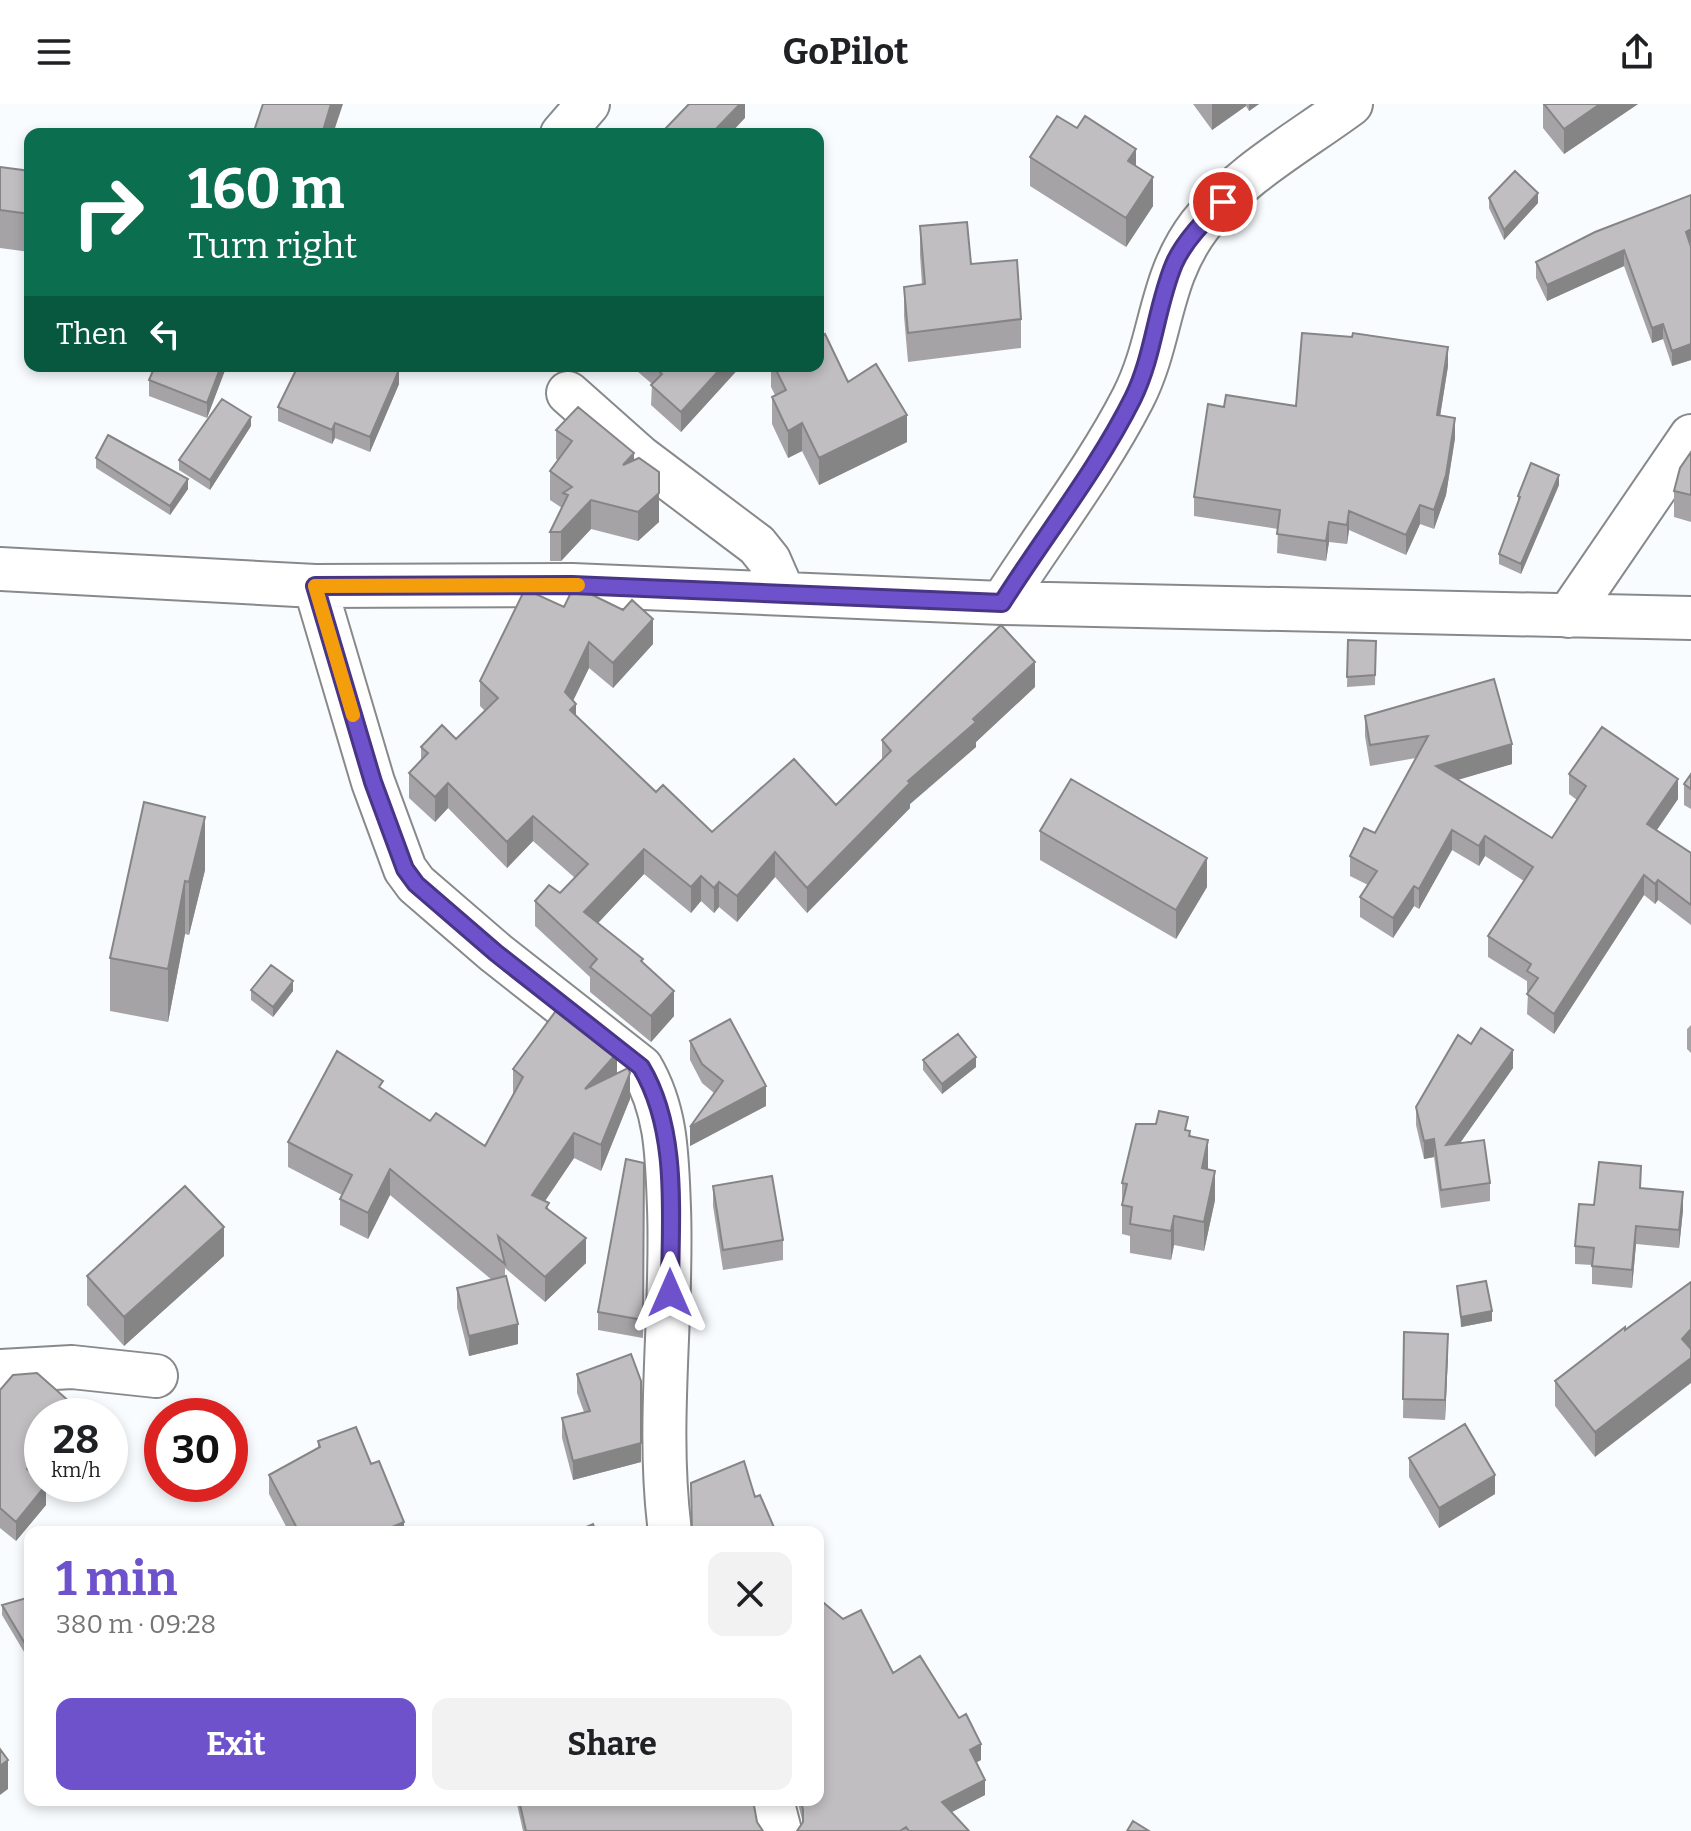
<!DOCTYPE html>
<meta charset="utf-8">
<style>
:root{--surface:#fff;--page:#f2f2f2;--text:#202124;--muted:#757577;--accent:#6e52cc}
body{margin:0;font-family:Bitter,serif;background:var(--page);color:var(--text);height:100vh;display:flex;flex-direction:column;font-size:30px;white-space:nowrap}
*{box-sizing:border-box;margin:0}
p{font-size:26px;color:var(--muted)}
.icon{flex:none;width:44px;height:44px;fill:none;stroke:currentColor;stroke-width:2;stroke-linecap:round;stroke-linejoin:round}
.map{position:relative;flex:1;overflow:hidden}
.side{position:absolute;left:24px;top:1422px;width:800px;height:280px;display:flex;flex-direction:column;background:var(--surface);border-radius:16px;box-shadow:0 4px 12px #0003}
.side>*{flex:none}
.guide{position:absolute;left:24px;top:24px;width:800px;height:244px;border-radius:16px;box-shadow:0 4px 12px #0003;background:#0b6e4f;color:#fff;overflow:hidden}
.speed{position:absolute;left:24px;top:1294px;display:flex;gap:16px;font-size:40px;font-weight:700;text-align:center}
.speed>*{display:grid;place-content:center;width:104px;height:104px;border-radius:50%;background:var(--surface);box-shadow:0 4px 12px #0003;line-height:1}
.speed small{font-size:20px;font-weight:400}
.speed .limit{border:12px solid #d22;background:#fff;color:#111}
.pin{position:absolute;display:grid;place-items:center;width:68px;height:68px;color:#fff;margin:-34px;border:4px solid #fff;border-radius:50%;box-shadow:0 2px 8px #0007}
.me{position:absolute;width:88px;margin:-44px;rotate:0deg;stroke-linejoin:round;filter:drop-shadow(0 0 6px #0008)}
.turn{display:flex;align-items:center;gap:28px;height:168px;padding:0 32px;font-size:36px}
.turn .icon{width:104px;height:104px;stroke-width:2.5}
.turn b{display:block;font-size:56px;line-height:68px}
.then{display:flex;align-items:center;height:76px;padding:0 32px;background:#0003;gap:16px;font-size:30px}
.round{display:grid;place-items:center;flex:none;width:84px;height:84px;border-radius:16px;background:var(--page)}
.summary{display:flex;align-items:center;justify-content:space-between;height:136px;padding:0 32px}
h1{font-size:48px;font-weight:700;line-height:60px;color:var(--accent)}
.cta{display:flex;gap:16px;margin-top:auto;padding:16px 32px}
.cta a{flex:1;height:92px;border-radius:16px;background:var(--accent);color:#fff;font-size:32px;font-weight:700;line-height:92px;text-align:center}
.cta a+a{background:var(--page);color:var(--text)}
header{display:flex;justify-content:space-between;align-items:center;height:104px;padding:0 32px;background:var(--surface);font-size:36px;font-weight:700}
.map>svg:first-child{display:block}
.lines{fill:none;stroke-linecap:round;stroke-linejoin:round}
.minor-casing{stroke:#87898b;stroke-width:46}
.minor{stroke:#fff;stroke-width:42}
.wall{fill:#a5a3a5}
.shaded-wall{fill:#868586}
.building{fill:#c0bec0;stroke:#868586;stroke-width:2}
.route-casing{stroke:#483585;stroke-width:20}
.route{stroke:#6e52cc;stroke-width:14}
.slow{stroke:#f59e0b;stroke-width:14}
</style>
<header><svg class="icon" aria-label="menu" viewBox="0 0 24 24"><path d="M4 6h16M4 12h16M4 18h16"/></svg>GoPilot<svg class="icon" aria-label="share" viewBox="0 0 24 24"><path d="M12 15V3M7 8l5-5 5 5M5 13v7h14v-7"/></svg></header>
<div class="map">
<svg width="1691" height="1727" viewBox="0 0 1691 1727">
<rect width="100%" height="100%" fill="#f9fcfe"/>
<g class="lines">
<g class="minor-casing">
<path id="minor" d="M562 30 588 0
M568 289 640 353 757 441 769 456 783 488
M0 465 315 482 572 481 1002 499 1691 514
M315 482 373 678 405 765 416 780 496 849 641 963C667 1007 667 1053 669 1104 673 1212 656 1321 670 1428
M1002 499C1045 431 1096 366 1133 294 1163 235 1158 176 1200 121 1239 71 1301 37 1351 0
M1568 512 1691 332
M0 1267 72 1263 156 1272
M772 1696 780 1727"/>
</g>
<use href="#minor" class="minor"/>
</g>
<path class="wall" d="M1193 0H1259L1249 7 1246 2 1212 26Z
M1543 0H1638L1564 50 1543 24Z
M1077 24 1136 62 1153 102 1126 143 1030 82V53Z
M0 63 30 67V148L0 144Z
M1489 94 1538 99 1504 136 1489 104Z
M920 122 971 160 1021 215V244L908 258 904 212V183L922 181 920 151Z
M1595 128 1691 143V256L1672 262 1663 235 1652 239 1624 162 1547 197 1536 174V158Z
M226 262 207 314 149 292V276Z
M637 262H741L681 328 651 301 652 280 637 267Z
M771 262H818L848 278 907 338 819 381 802 347 788 354 772 320V293L775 291 771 283Z
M1448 262 1440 312 1455 334 1446 391 1434 425 1420 420 1406 451 1349 426 1347 440 1329 438 1326 457 1277 449 1278 425 1194 412V393L1224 303 1296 302Z
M399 280 370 348 335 334 332 340 278 317V303Z
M251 322 210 386 179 366V356Z
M556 326 634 356 659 418 638 437 591 425 561 457H550V428L562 404 550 396V367L558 356 556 355Z
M1691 348V418L1674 413V387Z
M96 354 188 385 170 411 96 364Z
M1559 381 1521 470 1499 460V450L1518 400V392Z
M564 503 653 540 613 584 589 564 573 597 576 612 656 688 712 728 836 701 882 656V636L1035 583 976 638V643L910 700V704L807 809 775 773 737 818 719 803 714 809 701 797 691 809 644 770 598 819 643 859 674 912 651 938 590 888V873L535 822V797L560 789 575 774 533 737 507 764 448 704 435 718 409 694V669L421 656V643L456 635 485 607 480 602V577Z
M1348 536 1376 537 1375 581 1347 583Z
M1365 612 1512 660 1458 676 1552 734 1577 696 1569 690V670L1678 695 1657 726 1691 749V821L1658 796 1655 800 1644 791 1554 930 1527 910 1528 888 1527 887V877L1488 853V832L1524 777 1485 752 1479 762 1452 746 1419 805 1414 802 1393 834 1360 813V793L1368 781 1350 772V752L1375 729 1416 654 1370 662 1365 632Z
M1691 670V705L1684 701V680Z
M144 698 205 766 189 831 185 830 168 918 110 907V854Z
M1040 727 1207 783 1176 835 1040 756Z
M251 886 293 887 273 913 251 896Z
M1691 921V949L1687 945V925Z
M690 937 766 1002 690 1042 714 989 702 979 690 956Z
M1471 940 1513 964 1460 1039 1490 1079V1097L1441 1104 1434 1053 1424 1055 1416 1021V1003Z
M923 956 976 963 942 990 923 966Z
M513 965 617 969 630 995 601 1067 574 1054 545 1097 549 1106 586 1159 545 1198 505 1164V1172L518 1240 469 1252 457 1204V1184L492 1176 390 1091 368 1135 340 1121V1095L342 1091 288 1063V1038L383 986 430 1017 485 1042 513 990Z
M1188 1026 1208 1065 1215 1096 1204 1147 1174 1141 1171 1156 1130 1149V1132L1122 1130V1079Z
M644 1059 643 1234 598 1226V1208Z
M713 1082 783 1136V1156L723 1166 713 1102Z
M1641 1084 1683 1106 1679 1144 1636 1140 1632 1184 1592 1180V1161L1575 1160V1142L1594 1101Z
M224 1152 124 1242 87 1201V1172Z
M1457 1182 1492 1217 1461 1223Z
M1625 1223 1595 1353 1555 1302V1277Z
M1404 1228 1448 1250 1445 1316 1403 1314Z
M577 1270 641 1358 573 1376 562 1334V1314L584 1308 577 1289Z
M0 1286 79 1312H42V1367L37 1373 46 1401 16 1437 0 1424Z
M318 1337 371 1360 404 1428H289L269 1390V1371L318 1344Z
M1409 1354 1495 1390 1439 1424 1409 1373Z
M30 1493V1558L2 1511V1501Z
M893 1569 981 1656 976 1658 985 1691 952 1708 969 1727H797L803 1719 797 1696H818Z
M516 1696H753L757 1718 763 1727H523Z"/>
<path class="shaded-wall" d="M331 0H343L333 30H322Z
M740 0H745V14L730 30H711Z
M1212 0H1246V2L1212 26Z
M1249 0H1259L1249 7Z
M1600 0H1638L1564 50V25Z
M1136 45V74L1128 57Z
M1153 73V102L1126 143V114Z
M1538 89V99L1504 136V126Z
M1691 125V141L1686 128Z
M1624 146V162L1547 197V181Z
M1663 220V235L1652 239V224Z
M1691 240V256L1672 262V247Z
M1448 243V262L1437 331V311Z
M221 262H226V264L207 314V299Z
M723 262H741L681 328V308Z
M399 266V280L370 348V333Z
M907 311V338L819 381V354Z
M251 313V322L210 386V376Z
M1455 314V334L1446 391 1434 425V406Z
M335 319V334L332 340V326Z
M802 319V347L788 354V327Z
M634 349V378L623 361Z
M1559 371V381L1521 470V460Z
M188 375V385L170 411V402Z
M659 389V418L638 437V408Z
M591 396V425L561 457V428Z
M1420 401V420L1406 451V431Z
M1349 407V426L1347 440V421Z
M1329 418V438L1326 457V437Z
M653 515V540L613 584V559Z
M589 538V564L565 613V588Z
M1035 558V583L976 638V643L910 700V704L807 809V784L908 677Z
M576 600V625L570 606Z
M1512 640V660L1436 682V662Z
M1678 675V695L1647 740V720Z
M448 679V704L435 718V693Z
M533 712V737L507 764V738Z
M205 713V766L189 831V778Z
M1452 726V746L1419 805V785Z
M1485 732V752L1479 762V742Z
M644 745V770L584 834V808Z
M775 748V773L737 818V792Z
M1207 754V783L1176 835V806Z
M1644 771V791L1554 930V910Z
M701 772V797L691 809V783Z
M1658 776V796L1655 800V780Z
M185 777V830L168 918V865Z
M719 778V803L714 809V784Z
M1414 782V802L1393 834V814Z
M293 877V887L273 913V903Z
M674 887V912L651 938V912Z
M1513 946V964L1446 1059V1041Z
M617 949V975L585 985Z
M976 953V963L942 990V980Z
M630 969V995L601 1067V1041Z
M766 982V1002L690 1042V1023Z
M574 1029V1054L532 1116V1091Z
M1434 1035V1053L1424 1055V1037Z
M1208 1036V1065L1202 1093V1064Z
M390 1065V1091L368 1135V1109Z
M1215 1067V1096L1204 1147V1118Z
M1683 1088V1106L1679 1144V1126Z
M1174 1112V1141L1171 1156V1127Z
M1636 1122V1140L1632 1184V1166Z
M224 1123V1152L124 1242V1213Z
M586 1134V1159L545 1198V1173Z
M1492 1207V1217L1461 1223V1213Z
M518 1220V1240L469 1252V1232Z
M1691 1225V1250L1682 1235Z
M1448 1230V1250L1445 1316V1296Z
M1691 1254V1279L1595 1353V1328Z
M641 1339V1358L573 1376V1357Z
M42 1348V1367L27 1385V1365Z
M1495 1371V1390L1439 1424V1404Z
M46 1381V1401L16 1437V1418Z
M404 1418V1428H380Z
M981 1640V1656L970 1662V1646Z
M8 1656V1685L0 1691V1662Z
M985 1676V1691L942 1713V1698Z"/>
<path class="building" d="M263 0H331L322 30H253Z
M689 0H740L711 30H672L666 24Z
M1544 0H1600L1564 25Z
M1057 12 1077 24 1085 12 1136 45 1128 57 1153 73 1126 114 1030 53Z
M0 63 30 67V110L0 106Z
M1515 67 1538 89 1504 126 1489 94Z
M1691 91V125L1686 128 1691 143V240L1672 247 1663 220 1652 224 1624 146 1547 181 1536 158 1595 128Z
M967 118 971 160 1017 156 1021 215 908 229 904 183 925 180 920 122Z
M1302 229 1352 233 1353 229 1448 243 1437 311 1455 314 1446 371 1434 406 1420 401 1406 431 1349 407 1347 421 1329 418 1326 437 1277 430 1280 406 1194 393 1208 300 1224 303 1226 291 1296 302Z
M825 230 848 278 876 260 907 311 819 354 802 319 788 327 772 293 786 286 774 262H818V234Z
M155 262H221L207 299 149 276Z
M298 262H389L399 266 370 333 335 319 332 326 278 303Z
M653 262H723L681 308 651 281 662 270Z
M222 295 251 313 210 376 179 356Z
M578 303 634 349 623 361 639 354 659 368V389L638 408 591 396 561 428H550L568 391 563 389 572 383 550 367 572 337 556 326Z
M108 331 188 375 170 402 96 354Z
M1691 348V391L1674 387 1680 364Z
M1531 359 1559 371 1521 460 1499 450 1520 393 1518 392Z
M574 482 623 506 632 496 653 515 613 559 589 538 565 588 576 600 570 606 656 688 663 681 712 728 794 655 836 701 891 647 882 636 1001 521 1035 558 973 615 976 618 908 677 910 679 807 784 775 748 737 792 719 778 714 784 701 772 691 783 644 745 584 808 643 855 641 857 674 887 651 912 590 863 597 855 535 797 549 781 560 789 588 760 533 712 507 738 448 679 435 693 409 669 428 649 421 643 442 621 456 635 498 594 480 577 525 485 564 503Z
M1348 536 1376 537 1375 571 1347 573Z
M1494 575 1512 640 1436 662 1552 734 1586 682 1569 670 1602 623 1678 675 1647 720 1691 749V801L1658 776 1655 780 1644 771 1554 910 1527 890 1538 874 1527 867 1531 860 1488 832 1533 763 1485 732 1479 742 1452 726 1419 785 1414 782 1393 814 1360 793 1377 767 1350 752 1364 724 1375 729 1428 632 1370 641 1365 612Z
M1691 670V685L1684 680Z
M1071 675 1207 754 1176 806 1040 727Z
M144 698 205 713 189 778 185 777 168 865 110 854Z
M271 861 293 877 273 903 251 886Z
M558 904 617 949 585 985 628 964 630 969 601 1041 574 1029 532 1091 549 1099 546 1104 586 1134 545 1173 498 1132 505 1160 390 1065 368 1109 340 1095 352 1071 288 1038 337 947 383 977 379 983 430 1017 436 1009 485 1042 523 973 513 965Z
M730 915 766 982 690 1023 723 977 702 960 690 937Z
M1481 924 1513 946 1446 1041 1484 1036 1490 1079 1441 1086 1434 1035 1424 1037 1416 1003 1458 931 1471 940Z
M958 930 976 953 942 980 923 956Z
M1159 1007 1188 1013 1185 1026 1190 1027 1189 1032 1208 1036 1202 1064 1215 1067 1204 1118 1174 1112 1171 1127 1130 1120 1132 1103 1122 1101 1127 1080 1122 1079 1136 1020H1156Z
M626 1055 644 1059 643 1216 598 1208Z
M1599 1058 1641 1062 1640 1084 1683 1088 1679 1126 1636 1122 1632 1166 1592 1162 1594 1144 1575 1142 1579 1100 1594 1101Z
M772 1072 783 1136 723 1146 713 1082Z
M185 1082 224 1123 124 1213 87 1172Z
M506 1172 518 1220 469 1232 457 1184Z
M1486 1177 1492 1207 1461 1213 1457 1182Z
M1691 1178V1225L1682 1235 1691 1245V1254L1595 1328 1555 1277 1625 1223V1226Z
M1404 1228 1448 1230 1445 1296 1403 1295Z
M631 1250 641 1277V1339L573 1357 562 1314 590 1307 577 1270Z
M37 1269 79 1306 74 1312H42V1348L27 1365 42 1378V1380L46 1381 16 1418 0 1404V1286L13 1271Z
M1465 1320 1495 1371 1439 1404 1409 1354Z
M356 1323 371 1360 379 1357 404 1418 380 1428H299L269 1371 320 1343 318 1337Z
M744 1357 755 1393 760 1391 776 1428H692L691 1379Z
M593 1420 596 1428H575Z
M30 1493V1548L2 1501Z
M818 1494 843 1515 861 1506 893 1569 920 1552 959 1614 966 1610 981 1640 970 1646 985 1676 942 1698 969 1727H909L906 1723 900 1727H797L803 1718V1706L801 1696H818Z
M0 1645 8 1656 0 1662Z
M519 1696H753L757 1718 763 1727H526Z
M1133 1717 1149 1727H1127Z"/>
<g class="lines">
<g class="route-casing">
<path id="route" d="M670 1189C670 1115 680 1028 641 963L496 849 416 780 405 765 373 678 315 482 572 481 1002 499C1045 431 1097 366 1133 294 1154 251 1156 203 1174 160 1184 137 1205 116 1223 98"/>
</g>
<use href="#route" class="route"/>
<path class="slow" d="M353 611 315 482 578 481"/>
</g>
</svg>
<div class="speed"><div>28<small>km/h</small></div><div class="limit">30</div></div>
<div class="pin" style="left:1223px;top:98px;background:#d93025"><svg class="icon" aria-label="arrive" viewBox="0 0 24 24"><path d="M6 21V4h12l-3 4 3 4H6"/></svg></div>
<svg class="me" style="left:670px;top:1189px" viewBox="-20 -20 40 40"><path d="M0-17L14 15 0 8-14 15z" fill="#6e52cc" stroke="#fff" stroke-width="4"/></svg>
<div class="guide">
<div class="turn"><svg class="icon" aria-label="right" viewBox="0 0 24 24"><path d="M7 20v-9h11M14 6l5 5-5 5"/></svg><div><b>160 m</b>Turn right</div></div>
<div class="then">Then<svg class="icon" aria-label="left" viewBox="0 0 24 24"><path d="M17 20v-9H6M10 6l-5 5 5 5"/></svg></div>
</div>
<section class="side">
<div class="summary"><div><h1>1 min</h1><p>380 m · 09:28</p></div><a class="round"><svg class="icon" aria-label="close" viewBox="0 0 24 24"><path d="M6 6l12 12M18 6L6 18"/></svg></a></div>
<div class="cta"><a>Exit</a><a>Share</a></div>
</section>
</div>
